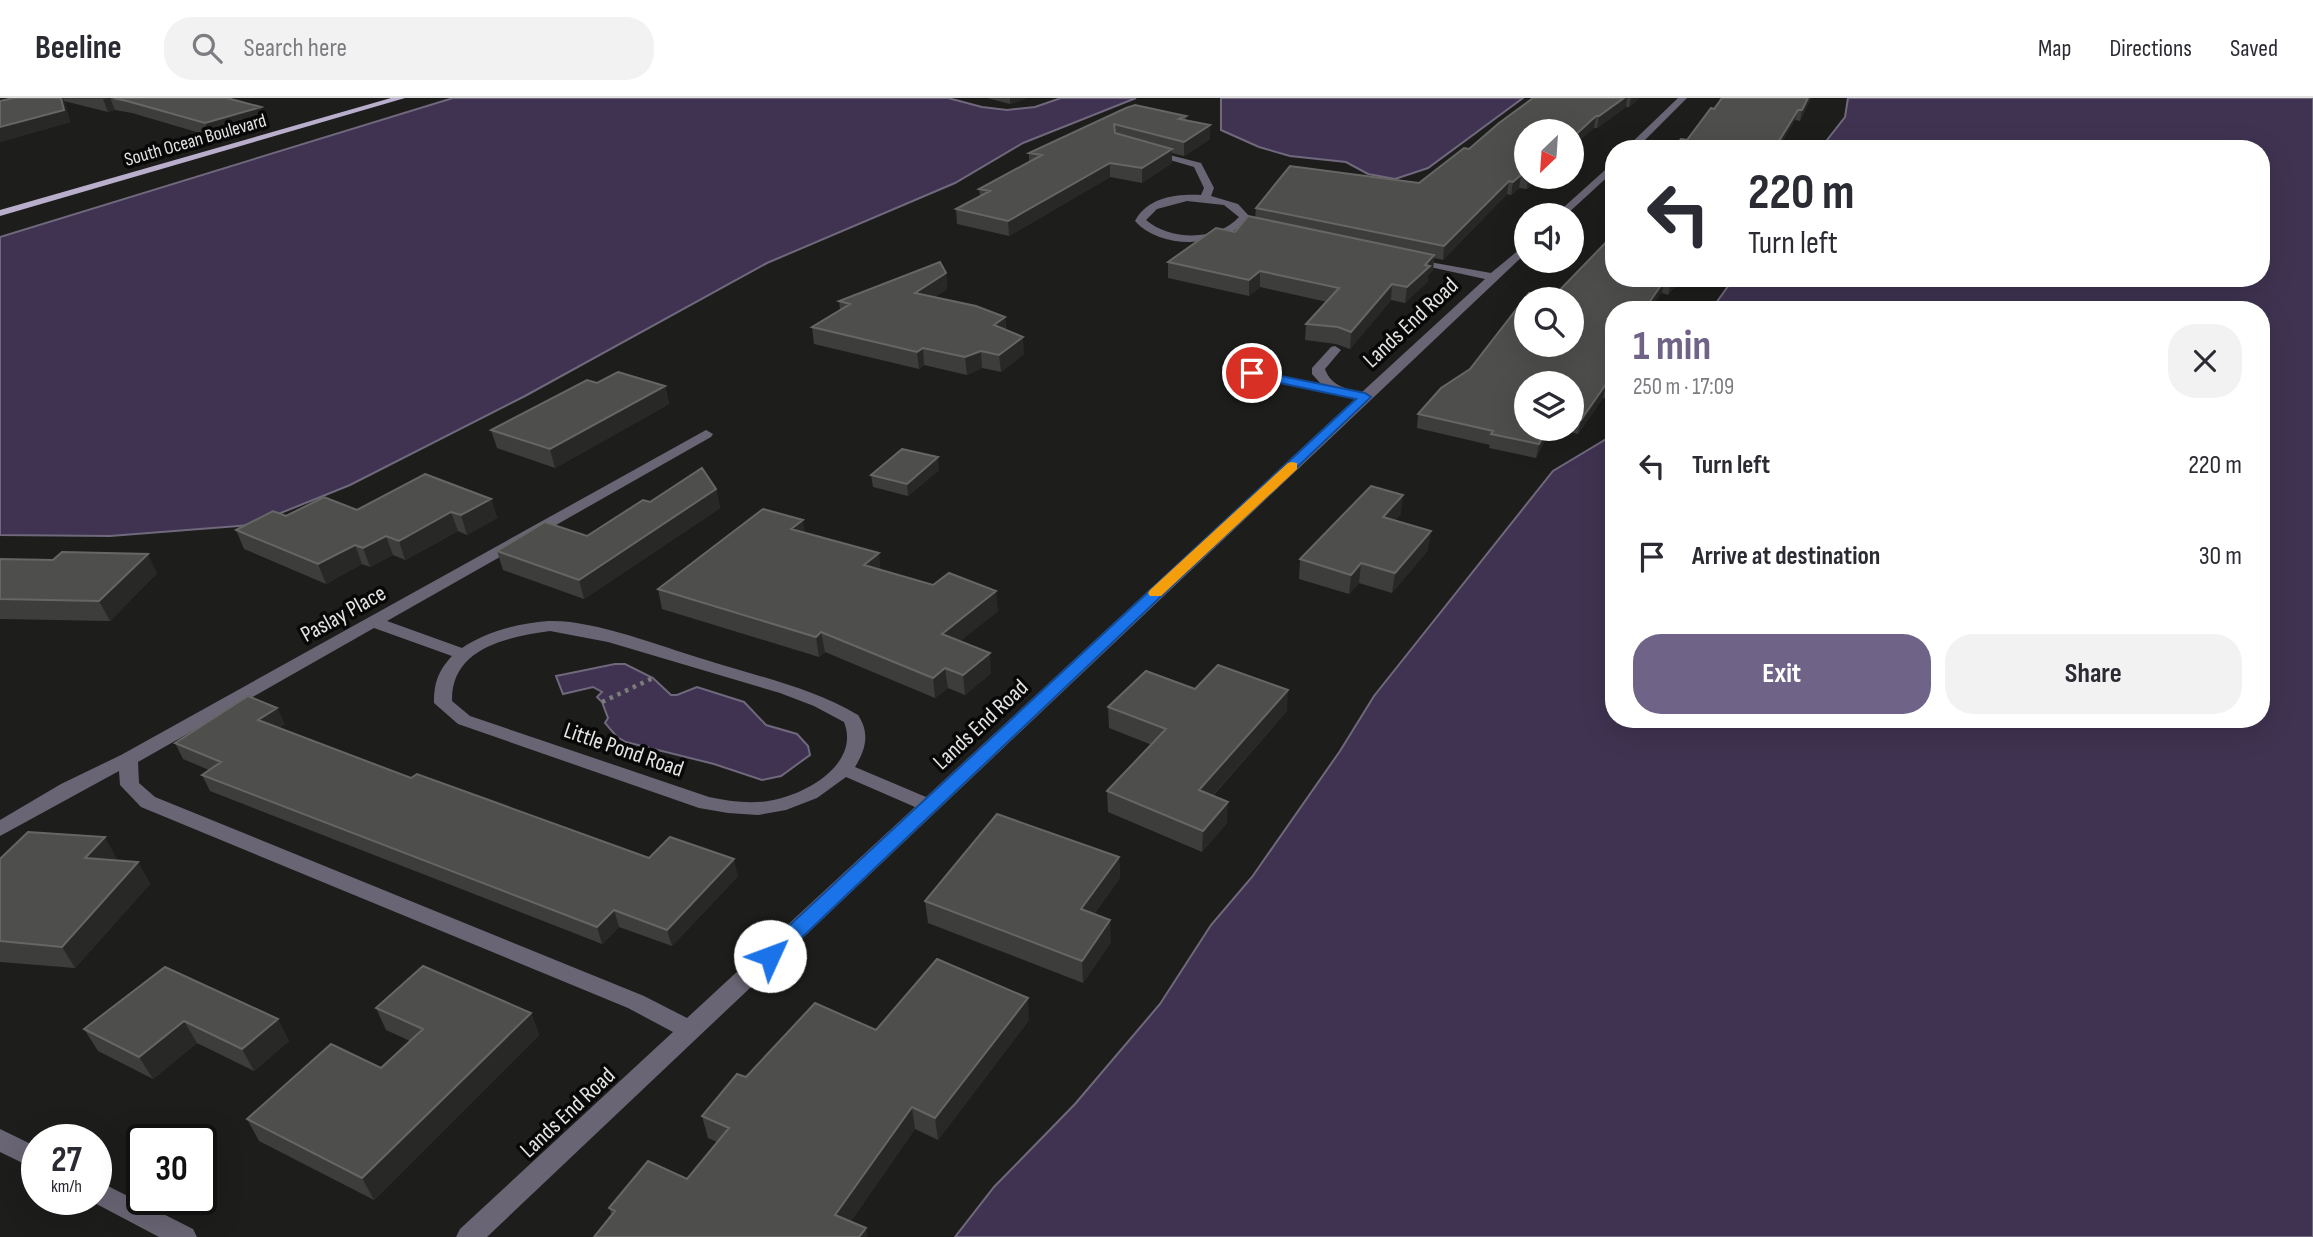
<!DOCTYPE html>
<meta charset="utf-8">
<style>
:root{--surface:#fff;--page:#f2f2f3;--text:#2b2b33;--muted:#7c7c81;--line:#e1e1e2;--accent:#706388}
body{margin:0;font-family:"Sofia Sans Condensed",sans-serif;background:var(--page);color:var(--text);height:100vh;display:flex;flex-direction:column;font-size:26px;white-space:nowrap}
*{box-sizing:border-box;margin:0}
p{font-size:23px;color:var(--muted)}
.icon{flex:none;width:38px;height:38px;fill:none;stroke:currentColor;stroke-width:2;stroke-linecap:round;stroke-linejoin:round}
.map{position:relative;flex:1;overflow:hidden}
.side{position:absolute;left:1605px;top:203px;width:665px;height:427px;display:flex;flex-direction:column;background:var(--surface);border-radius:28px;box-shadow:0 7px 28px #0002}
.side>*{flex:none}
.guide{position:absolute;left:1605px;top:42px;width:665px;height:147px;border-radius:28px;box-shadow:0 7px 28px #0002;background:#fff;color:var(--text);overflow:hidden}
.needle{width:46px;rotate:205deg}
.fabs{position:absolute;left:1514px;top:21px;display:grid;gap:14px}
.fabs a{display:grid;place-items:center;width:70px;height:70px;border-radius:50%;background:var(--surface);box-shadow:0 7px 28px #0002;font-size:35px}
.speed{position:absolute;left:21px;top:1026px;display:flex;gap:14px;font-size:35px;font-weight:700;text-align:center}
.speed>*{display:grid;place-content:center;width:91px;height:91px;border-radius:50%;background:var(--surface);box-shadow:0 7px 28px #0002;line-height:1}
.speed small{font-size:18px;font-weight:400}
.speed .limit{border:4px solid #111;border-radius:10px;background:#fff;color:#111}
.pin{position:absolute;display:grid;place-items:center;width:60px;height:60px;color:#fff;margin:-30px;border:4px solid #fff;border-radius:50%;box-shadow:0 2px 7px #0007}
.me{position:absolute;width:77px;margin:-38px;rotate:47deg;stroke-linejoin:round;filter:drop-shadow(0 0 5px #0008)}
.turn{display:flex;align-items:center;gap:24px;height:147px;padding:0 28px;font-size:32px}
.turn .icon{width:91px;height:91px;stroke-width:2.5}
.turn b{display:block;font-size:49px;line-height:60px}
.round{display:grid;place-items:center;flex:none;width:74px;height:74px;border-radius:28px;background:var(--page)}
.head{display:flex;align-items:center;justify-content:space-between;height:119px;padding:0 28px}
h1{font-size:42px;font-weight:700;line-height:52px;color:var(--accent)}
.primary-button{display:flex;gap:14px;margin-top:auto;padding:14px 28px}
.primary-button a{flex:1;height:80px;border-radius:28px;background:var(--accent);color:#fff;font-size:28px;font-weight:700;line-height:80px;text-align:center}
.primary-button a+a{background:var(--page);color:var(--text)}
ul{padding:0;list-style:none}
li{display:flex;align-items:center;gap:21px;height:91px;padding:0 28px}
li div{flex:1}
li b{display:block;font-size:26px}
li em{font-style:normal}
header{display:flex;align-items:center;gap:42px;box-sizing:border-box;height:98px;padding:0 35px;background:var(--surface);border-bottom:2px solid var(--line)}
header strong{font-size:33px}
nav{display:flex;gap:38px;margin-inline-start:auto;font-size:24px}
.search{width:490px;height:63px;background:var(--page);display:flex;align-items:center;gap:18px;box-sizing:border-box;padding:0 24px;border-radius:28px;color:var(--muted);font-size:26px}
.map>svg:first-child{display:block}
.water{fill:#3f3351;stroke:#70687c;stroke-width:2}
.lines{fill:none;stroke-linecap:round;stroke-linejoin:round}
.path{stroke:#7c7d7b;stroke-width:4.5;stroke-dasharray:3.5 5;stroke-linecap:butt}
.minor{fill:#6a6574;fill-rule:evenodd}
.major{fill:#b9aecc;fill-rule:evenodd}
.wall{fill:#3d3d3c}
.shaded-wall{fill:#282927}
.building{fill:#4e4f4d;stroke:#666665;stroke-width:2;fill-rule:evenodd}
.route{fill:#1a73e8;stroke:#114b97;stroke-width:2}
.slow{fill:#f59e0b}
.labels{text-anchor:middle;stroke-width:7;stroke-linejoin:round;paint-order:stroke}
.far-street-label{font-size:19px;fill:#e3e3e2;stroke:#070807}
.street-label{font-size:23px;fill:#e3e3e2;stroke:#070807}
</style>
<header>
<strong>Beeline</strong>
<div class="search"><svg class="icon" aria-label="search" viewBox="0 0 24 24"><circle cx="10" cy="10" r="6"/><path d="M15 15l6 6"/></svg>Search here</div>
<nav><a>Map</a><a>Directions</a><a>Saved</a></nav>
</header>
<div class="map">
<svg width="2313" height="1139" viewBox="0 0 2313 1139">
<rect width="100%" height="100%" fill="#1d1e1b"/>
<path class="water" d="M453 0H948L982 9 1007 12 1035 9 1061 0H1136L1023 45 955 85 767 165 525 298 350 387 251 427 110 438 0 437V139Z
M1221 0H1523L1428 70 1395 81 1368 76 1346 64 1290 58 1259 49 1221 32Z
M1848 0H2313V1139H955L994 1089 1075 1006 1160 906 1211 827 1252 779 1340 653 1374 598 1553 373 1613 337 1614 621H2261V212H1711L1734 180H2261V51H1820L1845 19Z
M615 566H625L653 580 671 597H677L697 589 744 604 766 627 797 636 808 648 810 657 781 678 762 682 714 666 626 644 617 639 605 625 608 620 602 604 597 599 602 594 593 589 563 596 556 578Z"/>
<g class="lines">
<path class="path" d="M602 604 653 580"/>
<path class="minor" d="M1678 0H1687L1636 51H1625Z
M1146 51 1201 65 1214 90 1211 98 1238 106 1250 119C1226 150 1161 153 1135 123 1148 99 1176 96 1201 97L1204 90 1194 69 1146 55ZM1187 103 1224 107 1239 119C1218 143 1170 143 1146 122L1157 111Z
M1614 64V73L1566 117H1555Z
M1526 146V155L487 1139H456L460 1131 673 934 628 910 141 709 120 687 119 673 0 738V722L61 686 121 657 706 332 713 336 711 339 387 523 462 550C486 534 519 525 548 523 592 521 660 548 703 561 756 578 810 589 858 617 870 635 866 651 855 669L926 699 1355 301 1222 273V267L1321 286 1312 276V270L1331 249 1335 248 1341 252 1325 271C1331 288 1346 291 1362 294L1485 181 1407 164V160L1491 175ZM374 530 452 558C438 573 434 585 434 605L458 626 699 710 728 715 758 717 786 712 817 700 846 679 915 709 687 920 644 898 155 699 139 685 138 664ZM550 533 608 544 780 595 814 608 844 624C861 667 803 698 768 703 748 706 728 703 709 699L470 618 452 603C451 550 507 539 550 533Z
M0 1031 37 1049V1072L0 1054Z
M96 1082 193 1131 197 1139H159L87 1101H96Z"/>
<path class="major" d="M391 0H405L0 118V112Z"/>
</g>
<path class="wall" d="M13 0H227L261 9 266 22 210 38 132 15 115 12 108 14 64 3 70 24 0 44V3Z
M987 0H1027L1010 6Z
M1533 0H1639L1629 9H1626L1597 30 1526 33V79H1540L1527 91 1519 90 1511 97 1507 96 1443 162 1434 160 1433 172 1428 177V183L1405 205 1391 202 1350 251 1336 246 1305 242 1306 226 1327 204 1260 189 1249 198 1168 180V164L1235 134 1255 120 1256 110 1419 85 1469 51Z
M1811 0 1800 23 1795 22 1778 51H1672L1687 42 1714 11Z
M1126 10 1186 18V23L1210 27V41L1184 58 1172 55V65L1142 85 1110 79 1009 138 957 126 956 111 980 98 979 91 1029 64V55Z
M1614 111V131L1605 130 1607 118Z
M946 175 947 191 935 199 1005 219 1006 232 1024 256 1001 274 982 270 967 277 924 267 919 271 814 246 812 229 840 212 839 203Z
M1614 180H1682L1668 197 1662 195 1614 212V290L1608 301 1603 300 1578 336 1558 331H1572V285L1526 331H1551L1536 360 1489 350 1490 347 1417 330 1418 316 1553 199Z
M597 285 665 288 669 306 555 370 497 350 491 332Z
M939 372 908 398 873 389 871 377Z
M716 391 720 410 584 501 503 472 497 453 587 438 650 404Z
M491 401 497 420 467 437 458 433 405 462 393 457 370 469 362 466 326 486 244 451 236 432 357 412Z
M1401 416 1395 422 1428 452 1392 495 1359 485 1349 496 1299 481 1300 461Z
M805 435 881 472 998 513 960 543 991 575 965 597 948 590 935 600 825 554 819 559 662 511 658 491Z
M0 461 157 475 110 523 0 521Z
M1195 591 1287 613 1213 698 1227 725 1202 754 1108 714 1107 693 1152 647 1109 630 1108 609Z
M285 626 278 630 411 680 649 760 738 778 672 848 619 829 602 846 210 693 202 677 209 672 183 661 175 645Z
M1119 759 1120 780 1094 816 1111 844 1083 885 928 825 925 803Z
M0 761H117L116 763 138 764 150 786 75 870 0 864Z
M165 869 289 943 254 973 197 945 153 981 98 953 84 931Z
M376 910 531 915 539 937 374 1102 259 1043 247 1021 381 970 410 943 386 932Z
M1029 922 938 1042 915 1031 851 1123 612 1117 609 1110 687 1081 717 1044 708 1040 702 1018 746 979 876 932Z"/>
<path class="shaded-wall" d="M61 0H63L64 3 70 24 0 44V29Z
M110 0 115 12 108 14 103 1Z
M1010 0H1027L1010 6Z
M1624 0H1627L1626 9 1597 30 1599 18Z
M1631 0H1639L1629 9Z
M1808 0H1811L1800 23 1802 12Z
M261 9 266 22 210 38 205 25Z
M1798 12 1795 22 1778 51H1774Z
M1596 18 1594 30 1572 50V40Z
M1210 27V41L1184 58V44Z
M1172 51V65L1142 85V70Z
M1110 65V79L1009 138 1008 123Z
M1521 77 1519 90 1511 97 1513 84Z
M1528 79H1540L1527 91Z
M1509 83 1507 96 1443 162 1444 148Z
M1434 157 1433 172 1428 177V183L1405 205 1407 189 1425 167Z
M1260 173V189L1249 198V182Z
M946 175 947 191 917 211 915 195Z
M1674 180H1682L1668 197 1671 184Z
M1664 183 1662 195 1650 212H1644Z
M1392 186 1391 202 1350 251 1351 234Z
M1005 219 1006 236 994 227Z
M1023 239 1024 256 1001 274 999 257Z
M923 250 924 267 919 271 917 254Z
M981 253 982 270 967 277 965 259Z
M1614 281V290L1608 301 1611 287Z
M1606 286 1603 300 1578 336 1581 322Z
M665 288 669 306 555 370 550 351Z
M1546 331H1551L1536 360 1539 346Z
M938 359 939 372 908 398 907 386Z
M716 391 720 410 584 501 579 482Z
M1403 397 1401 416 1381 438 1383 419Z
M491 401 497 420 467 437 461 417Z
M451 414 458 433 405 462 399 443Z
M803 422 806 442 791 431Z
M1431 433 1428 452 1392 495 1395 475Z
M386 438 393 457 370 469 363 450Z
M355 447 362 466 326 486 318 466Z
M879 455 881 475 864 467Z
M148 456 157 475 110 523 99 503Z
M1361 465 1359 485 1349 496 1351 477Z
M996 493 998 513 944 556 942 536Z
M821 534 825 554 819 559 816 539Z
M990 555 991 575 965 597 963 577Z
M945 570 948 590 935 600 933 580Z
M1288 592 1287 613 1199 713V692Z
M277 610 285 626 266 638 258 622Z
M1228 704 1227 725 1202 754 1203 733Z
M105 739 117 761 98 782 85 760Z
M1119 759 1120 780 1082 832 1081 811Z
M734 761 738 778 672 848 667 832Z
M138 764 150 786 75 870 62 849Z
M614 812 619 829 602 846 597 829Z
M1110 822 1111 844 1083 885 1082 863Z
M1028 900 1029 922 938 1042 935 1020Z
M531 915 539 937 374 1102 362 1080Z
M278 921 289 943 254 973 242 951Z
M184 923 197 945 153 981 139 959Z
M912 1009 915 1031 840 1139 835 1117Z
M866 1130 868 1139H859Z"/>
<path class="building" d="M13 0H61L64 12 0 29V3Z
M113 0H227L261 9 205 25 127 3Z
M1533 0H1624L1599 18H1596L1572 40V33H1526V78L1521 77 1513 84 1509 83 1444 148 1256 110 1290 68 1419 85 1464 50 1469 51 1499 25Z
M1722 0H1808L1802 12H1798L1774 51H1672L1681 41 1687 42 1711 10 1714 11Z
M1135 7 1186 18 1179 21 1210 27 1184 44 1114 26 1115 35 1172 51 1142 70 1110 65 1008 123 956 111 990 93 979 91 1042 57 1029 55 1126 10Z
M1614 111V119L1607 118Z
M1248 118 1434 157 1425 167 1430 168 1407 189 1392 186 1351 234 1338 229 1306 226 1339 190 1260 173 1249 182 1168 164 1216 130 1235 134Z
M1614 136V180H1674L1671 184 1664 183 1644 212H1614V281L1611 287 1606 286 1581 322 1572 319V285H1526V331H1546L1539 346 1491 336 1493 333 1418 316 1441 290 1470 271 1529 195 1553 199ZM1526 201H1572V247H1526Z
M940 164 946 175 915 195 976 208 1005 219 994 227 1023 239 999 257 981 253 965 259 923 250 917 254 812 229 850 206 839 203Z
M618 274 665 288 550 351 491 332 587 282 597 285Z
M902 351 938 359 907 386 871 377Z
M702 370 716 391 579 482 497 453 545 424 587 438 643 402 650 404Z
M425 376 491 401 461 417 451 414 399 443 386 438 363 450 355 447 318 466 236 432 273 413 286 418 324 399 357 412Z
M1371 388 1403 397 1383 419 1431 433 1395 475 1361 465 1351 477 1300 461Z
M763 411 803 422 791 431 879 455 864 467 933 487 949 475 996 493 942 536 990 555 963 577 945 570 933 580 821 534 816 539 658 491Z
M62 454 148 456 99 503 0 501V461L53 462Z
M1218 567 1288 592 1199 692 1228 704 1203 733 1107 693 1166 631 1108 609 1146 573 1195 591Z
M248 598 277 610 258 622 411 680 417 676 649 760 670 739 734 761 667 832 614 812 597 829 202 677 221 664 175 645Z
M997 716 1119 759 1081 811 1110 822 1082 863 925 803Z
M28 734 105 739 85 760 138 764 62 849 0 843V761Z
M937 861 1028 900 935 1020 912 1009 835 1117 866 1130 859 1139H594L615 1113 609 1110 648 1063 687 1081 729 1030 702 1018 737 976 746 979 815 905 876 932Z
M423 868 531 915 362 1080 247 1021 331 946 381 970 423 931 376 910Z
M165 869 278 921 242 951 184 923 139 959 84 931Z"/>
<path class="route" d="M1252 272 1365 295 1371 299 777 863 770 865 763 863 760 858 763 852 1356 301 1247 278 1246 275Z"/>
<path class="slow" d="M1292 364 1297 365V371L1161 498H1150L1148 495 1150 492 1288 365Z"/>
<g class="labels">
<g class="far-street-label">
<text transform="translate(195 41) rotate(-16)" y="7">South Ocean Boulevard</text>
</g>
<g class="street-label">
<text transform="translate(1410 224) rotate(-43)" y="8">Lands End Road</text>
<text transform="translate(343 515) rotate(-29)" y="8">Paslay Place</text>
<text transform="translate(980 626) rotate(-43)" y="8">Lands End Road</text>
<text transform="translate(624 651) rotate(19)" y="8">Little Pond Road</text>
<text transform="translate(567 1014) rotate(-43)" y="8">Lands End Road</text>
</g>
</g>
</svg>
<div class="fabs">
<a><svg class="needle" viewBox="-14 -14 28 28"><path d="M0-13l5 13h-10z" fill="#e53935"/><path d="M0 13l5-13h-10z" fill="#7c7c81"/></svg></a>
<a><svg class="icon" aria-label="sound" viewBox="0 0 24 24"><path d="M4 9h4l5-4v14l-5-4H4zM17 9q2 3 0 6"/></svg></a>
<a><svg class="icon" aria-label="search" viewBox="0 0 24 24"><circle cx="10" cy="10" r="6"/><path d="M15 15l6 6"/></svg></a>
<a><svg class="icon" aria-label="layers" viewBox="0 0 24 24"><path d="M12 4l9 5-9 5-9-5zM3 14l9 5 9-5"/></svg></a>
</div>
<div class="speed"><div>27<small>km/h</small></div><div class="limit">30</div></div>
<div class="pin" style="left:1252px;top:275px;background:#d93025"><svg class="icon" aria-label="arrive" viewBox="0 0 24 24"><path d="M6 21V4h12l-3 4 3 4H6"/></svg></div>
<svg class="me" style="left:770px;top:858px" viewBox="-20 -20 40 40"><circle r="19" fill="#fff"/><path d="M0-13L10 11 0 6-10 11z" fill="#1a73e8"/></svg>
<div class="guide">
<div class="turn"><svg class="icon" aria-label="left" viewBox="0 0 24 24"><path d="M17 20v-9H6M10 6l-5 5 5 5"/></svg><div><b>220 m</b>Turn left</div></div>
</div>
<section class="side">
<div class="head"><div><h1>1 min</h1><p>250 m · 17:09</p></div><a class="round"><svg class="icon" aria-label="close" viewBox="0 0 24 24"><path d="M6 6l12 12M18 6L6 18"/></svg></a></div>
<ul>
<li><svg class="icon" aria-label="left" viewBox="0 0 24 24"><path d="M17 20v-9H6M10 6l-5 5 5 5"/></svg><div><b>Turn left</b></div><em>220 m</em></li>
<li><svg class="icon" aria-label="arrive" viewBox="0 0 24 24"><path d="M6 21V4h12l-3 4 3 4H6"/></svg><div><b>Arrive at destination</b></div><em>30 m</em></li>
</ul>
<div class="primary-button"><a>Exit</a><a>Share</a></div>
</section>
</div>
